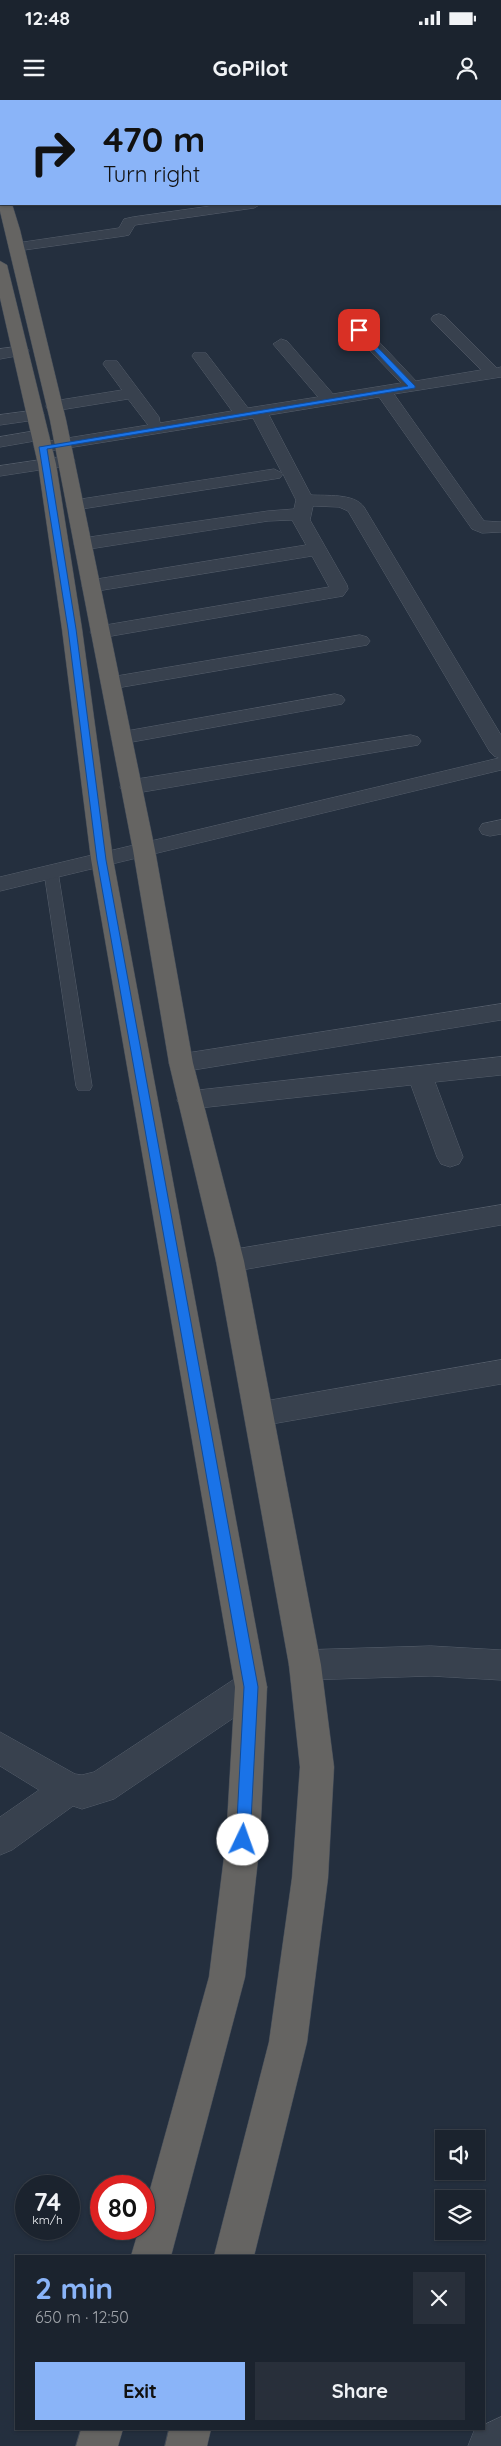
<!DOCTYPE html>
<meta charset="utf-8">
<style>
:root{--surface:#1b232e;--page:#282f3a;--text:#f1f3f6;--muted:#a0a4aa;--line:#39404a;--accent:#8ab4f8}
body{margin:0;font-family:Quicksand,sans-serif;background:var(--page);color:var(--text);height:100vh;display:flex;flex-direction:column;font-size:19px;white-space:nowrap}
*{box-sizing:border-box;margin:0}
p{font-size:16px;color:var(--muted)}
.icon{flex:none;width:28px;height:28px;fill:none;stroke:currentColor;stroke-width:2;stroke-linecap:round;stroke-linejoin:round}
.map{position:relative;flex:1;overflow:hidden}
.details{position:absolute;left:15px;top:2155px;width:470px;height:175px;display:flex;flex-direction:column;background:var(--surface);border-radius:0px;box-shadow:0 1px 4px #0004,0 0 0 1px var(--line)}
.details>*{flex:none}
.guide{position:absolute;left:0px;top:0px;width:501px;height:105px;box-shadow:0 1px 4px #0004,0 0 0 1px var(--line);background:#8ab4f8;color:#111;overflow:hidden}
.controls{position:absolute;left:435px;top:2030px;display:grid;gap:10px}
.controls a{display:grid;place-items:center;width:50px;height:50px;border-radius:0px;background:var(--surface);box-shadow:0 1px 4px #0004,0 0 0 1px var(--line);font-size:25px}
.speed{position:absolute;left:15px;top:2075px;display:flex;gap:10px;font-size:25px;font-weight:700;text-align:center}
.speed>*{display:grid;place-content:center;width:65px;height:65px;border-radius:50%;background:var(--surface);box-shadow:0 1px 4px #0004,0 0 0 1px var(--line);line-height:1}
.speed small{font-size:12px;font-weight:400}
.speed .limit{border:8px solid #d22;background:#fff;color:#111}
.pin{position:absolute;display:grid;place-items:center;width:42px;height:42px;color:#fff;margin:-21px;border-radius:10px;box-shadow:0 2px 8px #0006}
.me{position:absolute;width:55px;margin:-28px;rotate:3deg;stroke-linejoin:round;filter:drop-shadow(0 0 4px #0008)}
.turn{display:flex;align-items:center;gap:18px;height:105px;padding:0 20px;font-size:22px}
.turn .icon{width:65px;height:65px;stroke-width:2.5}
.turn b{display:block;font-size:35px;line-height:42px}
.round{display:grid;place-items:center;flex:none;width:52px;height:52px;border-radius:0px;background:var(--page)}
.summary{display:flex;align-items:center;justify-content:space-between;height:85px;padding:0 20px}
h1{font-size:30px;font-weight:700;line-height:38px;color:var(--accent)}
.button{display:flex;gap:10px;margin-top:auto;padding:10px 20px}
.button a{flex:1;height:58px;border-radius:0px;background:var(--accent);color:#111;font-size:20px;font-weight:700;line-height:58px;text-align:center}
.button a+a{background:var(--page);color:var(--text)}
.status{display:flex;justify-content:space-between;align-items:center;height:35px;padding:0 25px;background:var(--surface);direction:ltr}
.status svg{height:14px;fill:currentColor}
header{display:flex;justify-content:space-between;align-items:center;height:65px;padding:0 20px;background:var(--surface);font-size:22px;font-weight:700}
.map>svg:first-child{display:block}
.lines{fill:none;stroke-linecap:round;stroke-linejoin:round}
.service-casing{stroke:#565f6c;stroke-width:1}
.minor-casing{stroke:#565f6c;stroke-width:1}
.trunk-casing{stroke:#434c59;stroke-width:1}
.service{fill:#38414e;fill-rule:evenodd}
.minor{fill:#38414e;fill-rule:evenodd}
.trunk{fill:#656462;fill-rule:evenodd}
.route{fill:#1a73e8;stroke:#114b97}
</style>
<div class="status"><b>12:48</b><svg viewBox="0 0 49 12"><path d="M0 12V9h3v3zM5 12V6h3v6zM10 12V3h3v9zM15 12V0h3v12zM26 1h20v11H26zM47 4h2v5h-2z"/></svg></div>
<header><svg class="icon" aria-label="menu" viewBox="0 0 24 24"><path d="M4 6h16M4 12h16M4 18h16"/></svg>GoPilot<svg class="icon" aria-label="person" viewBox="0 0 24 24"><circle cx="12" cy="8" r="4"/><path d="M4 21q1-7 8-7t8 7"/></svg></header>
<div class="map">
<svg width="501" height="2346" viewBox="0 0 501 2346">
<rect width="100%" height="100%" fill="#242f3e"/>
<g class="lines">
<g class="service-casing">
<path id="service" d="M51 767 58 772 92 986 90 990H78L76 986 44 772Z"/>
</g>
<g class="minor-casing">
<path id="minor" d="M46 0H58V1H46Z
M80 0H93V1H80Z
M124 0H137V1H124Z
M0 32H1V40H0Z
M225 104H261L254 108 135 125 129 135 124 136 17 151 10 147 17 143 119 128 124 119 133 117Z
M439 214 445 216 497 268 501 267V277L394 294 484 421 501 422V432L482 433 472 429 379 297 269 315 311 395C326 396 354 393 364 407L501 635V670L0 791V777L499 658 494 656 490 652 348 411 339 407 313 406 310 420 347 485 348 489 343 496 100 538 93 536 90 532 93 528 100 526 329 487 312 456 91 492 84 490 82 486 84 482 91 480 306 445 292 420 268 421 83 450 76 448 74 444 76 440 83 438 268 411 294 409 296 400 283 374 280 378 274 379 75 410 69 409 66 405 69 401 75 400 274 369 282 373 253 318 43 352 37 351 34 347 37 343 43 342 148 325 128 299 54 311 48 310 46 306 48 302 54 301 122 290 103 264 105 261H117L159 317 160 323 232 311 192 256 194 253H206L248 308 318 297 273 244 281 239 287 241 333 294 401 283 353 233 351 230 353 227H365L416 281 481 270 433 222 431 219 433 216Z
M21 246 27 248 29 251 27 254 0 259V249Z
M36 310 42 311 44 315 42 319 0 325V315Z
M40 330 46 331 49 335 46 339 0 347V337Z
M66 356 72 357 75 361 72 365 0 376V366Z
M360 535 367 537 370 541 367 545 111 589 104 587 101 583 104 579 111 577Z
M335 594 342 596 345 600 342 604 121 644 114 642 111 638 114 634 121 632Z
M411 635 418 637 421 641 418 645 131 694 123 692 120 687 123 682 131 680Z
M501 720V734L490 736 482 734 479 729 482 724Z
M501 904V920L181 972 172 969 169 963 172 957 181 954Z
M501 957V975L435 982 463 1057 459 1064 450 1067 441 1064 437 1057 411 985 190 1009 181 1007 177 1000 181 993 190 991Z
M501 1105V1125L230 1172 220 1169 216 1161 220 1153 230 1150Z
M501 1260V1284L260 1326 250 1323 245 1314 250 1305 260 1302Z
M431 1546 501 1550V1580L431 1576 305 1580 294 1576 289 1565 294 1554 305 1550Z
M251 1572 263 1576 267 1587 263 1598 114 1699 82 1709 73 1706 12 1750 0 1755V1717L39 1690 0 1666V1632L75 1674 82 1675 94 1672 239 1576Z
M501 2317V2346H468L474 2331 484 2329V2325Z"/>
</g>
<g class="trunk-casing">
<path id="trunk" d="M0 101 1 104H12L20 130 66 320 155 750 193 963 244 1161 321 1565 334 1667 328 1778 307 1942 254 2156H214L269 1942 292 1778 300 1667 289 1565 216 1161 169 963 133 750 50 320 0 111Z
M0 161 7 165 56 364 82 529 113 759 267 1587 260 1741 245 1877 171 2156H131L139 2129H144V2111L209 1877 226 1741 235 1587 91 759 62 529 38 364 0 198Z
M81 2329H123L118 2346H76Z
M169 2329H211L207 2346H165Z"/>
</g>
<use href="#service" class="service"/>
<use href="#minor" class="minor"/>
<use href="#trunk" class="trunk"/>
</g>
<path class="route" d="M359 228 415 286V288L47 349 76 529 106 760 258 1587 250 1740 248 1746 243 1748 238 1746 236 1740 244 1587 97 760 68 529 39 347 408 286 356 231Z"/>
</svg>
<div class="controls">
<a><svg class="icon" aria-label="sound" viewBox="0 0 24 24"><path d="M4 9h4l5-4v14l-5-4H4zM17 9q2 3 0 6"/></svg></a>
<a><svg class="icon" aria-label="layers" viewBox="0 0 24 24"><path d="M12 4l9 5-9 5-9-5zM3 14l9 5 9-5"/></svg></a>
</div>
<div class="speed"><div>74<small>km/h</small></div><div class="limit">80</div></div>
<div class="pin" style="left:359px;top:230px;background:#d93025"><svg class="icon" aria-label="arrive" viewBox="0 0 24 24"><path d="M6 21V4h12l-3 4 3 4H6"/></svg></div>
<svg class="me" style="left:243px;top:1740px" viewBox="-20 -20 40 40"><circle r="19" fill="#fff"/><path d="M0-13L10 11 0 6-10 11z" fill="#1a73e8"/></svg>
<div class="guide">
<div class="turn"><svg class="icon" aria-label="right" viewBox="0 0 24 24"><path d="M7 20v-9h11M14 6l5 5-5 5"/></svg><div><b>470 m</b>Turn right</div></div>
</div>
<section class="details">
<div class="summary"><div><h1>2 min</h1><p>650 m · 12:50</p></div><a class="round"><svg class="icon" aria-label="close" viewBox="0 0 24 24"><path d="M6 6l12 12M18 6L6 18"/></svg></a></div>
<div class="button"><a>Exit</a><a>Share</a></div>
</section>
</div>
